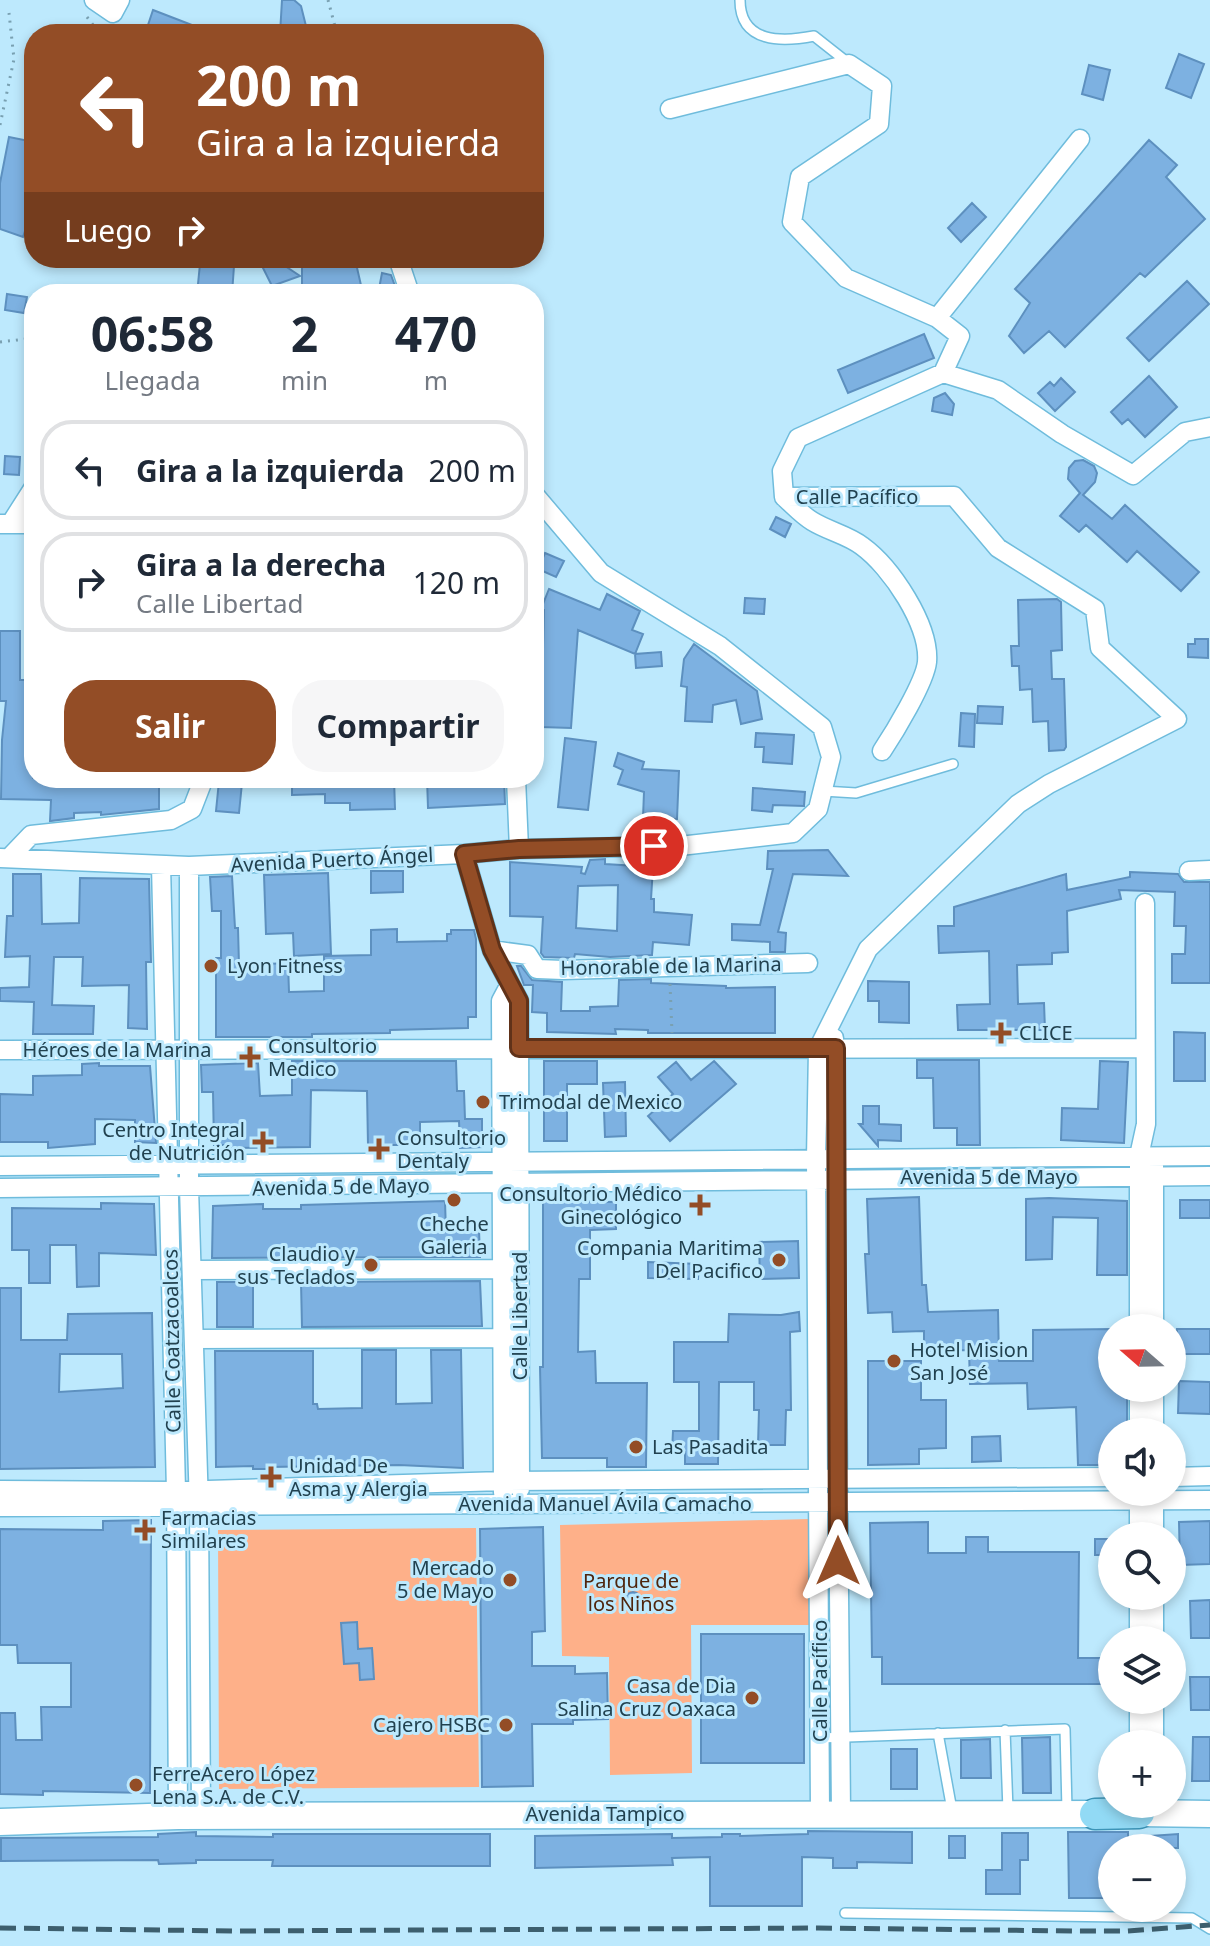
<!DOCTYPE html>
<html lang="es">
<meta charset="utf-8">
<style>
:root{--surface:#fff;--page:#f6f6f7;--text:#1f2937;--muted:#747a83;--line:#e0e1e3;--accent:#934d26}
body{margin:0;font-family:"Noto Sans",sans-serif;background:var(--page);color:var(--text);height:100vh;display:flex;flex-direction:column;font-size:30px;white-space:nowrap}
*{box-sizing:border-box;margin:0}
p{font-size:26px;color:var(--muted)}
.icon{flex:none;width:44px;height:44px;fill:none;stroke:currentColor;stroke-width:2;stroke-linecap:round;stroke-linejoin:round}
.map{position:relative;flex:1;overflow:hidden}
.side{position:absolute;left:24px;top:284px;width:520px;height:504px;display:flex;flex-direction:column;background:var(--surface);border-radius:32px;box-shadow:0 4px 12px #0003}
.side>*{flex:none}
.top-card{position:absolute;left:24px;top:24px;width:520px;height:244px;border-radius:32px;box-shadow:0 4px 12px #0003;background:#934d26;color:#fff;overflow:hidden}
.needle{width:52px;rotate:290deg}
.fabs{position:absolute;left:1098px;top:1314px;display:grid;gap:16px}
.fabs a{display:grid;place-items:center;width:88px;height:88px;border-radius:50%;background:var(--surface);box-shadow:0 4px 12px #0003;font-size:40px}
.pin{position:absolute;display:grid;place-items:center;width:68px;height:68px;color:#fff;margin:-34px;border:4px solid #fff;border-radius:50%;box-shadow:0 2px 8px #0007}
.me{position:absolute;width:88px;margin:-44px;rotate:0deg;stroke-linejoin:round;filter:drop-shadow(0 0 6px #0008)}
.turn{display:flex;align-items:center;gap:28px;height:168px;padding:0 40px;font-size:36px}
.turn .icon{width:104px;height:104px;stroke-width:2.5}
.turn b{display:block;font-size:56px;line-height:68px}
.then{display:flex;align-items:center;height:76px;padding:0 40px;background:#0003;gap:16px;font-size:30px}
.eta{display:flex;justify-content:space-evenly;align-items:center;height:136px;text-align:center}
.eta b{font-size:48px;font-weight:700;line-height:56px}
.primary-button{display:flex;gap:16px;margin-top:auto;padding:16px 40px}
.primary-button a{flex:1;height:92px;border-radius:32px;background:var(--accent);color:#fff;font-size:32px;font-weight:700;line-height:92px;text-align:center}
.primary-button a+a{background:var(--page);color:var(--text)}
ul{padding:0;list-style:none}
li{display:flex;align-items:center;gap:24px;height:100px;margin:0 16px 12px;padding:0 24px;border:4px solid var(--line);border-radius:32px}
li div{flex:1}
li b{display:block;font-size:30px}
li em{font-style:normal}
.map>svg:first-child{display:block}
.green{fill:#feb089}
.building{fill:#7db1e1;stroke:#5d90bf;stroke-width:2;fill-rule:evenodd}
.lines{fill:none;stroke-linecap:round;stroke-linejoin:round}
.service-casing{stroke:#6fbcdc;stroke-width:12}
.minor-casing{stroke:#6fbcdc;stroke-width:21}
.secondary-casing{stroke:#6fbcdc;stroke-width:29}
.primary-casing{stroke:#3c94b7;stroke-width:33}
.path{stroke:#79a0b1;stroke-width:3;stroke-dasharray:2 6;stroke-linecap:butt}
.service{stroke:#fff;stroke-width:9}
.minor{stroke:#fff;stroke-width:18}
.secondary{stroke:#fff;stroke-width:26}
.primary{stroke:#92daf5;stroke-width:30}
.rail{stroke:#3d5f6e;stroke-width:5;stroke-dasharray:16 8;stroke-linecap:butt}
.route-casing{stroke:#603219;stroke-width:20}
.route{stroke:#934d26;stroke-width:14}
.poi-dot{fill:#934d26;stroke:#bde9fd;stroke-width:3}
.labels{text-anchor:middle;stroke-width:6;stroke-linejoin:round;paint-order:stroke}
.street-label{font-size:20px;fill:#21414f;stroke:#bde9fd}
.poi-label{font-size:20px;fill:#21414f;stroke:#bde9fd;text-anchor:start}
.park-label{font-size:20px;fill:#4f250d;stroke:#bde9fd}
</style>
<div class="map">
<svg width="1210" height="1946" viewBox="0 0 1210 1946">
<rect width="100%" height="100%" fill="#bde9fd"/>
<path class="green" d="M809 1519 811 1625H691L692 1773 610 1775 609 1657 562 1656 560 1525Z
M476 1528 479 1787 219 1789 218 1530Z"/>
<path class="building" d="M282 0H294L301 6 308 34H280Z
M153 10 210 32V34H166L159 32 145 34Z
M1179 54 1204 64 1191 98 1166 88Z
M1089 65 1110 70 1103 100 1082 94Z
M9 137 34 142V204L23 237 0 229V183Z
M1149 140 1177 165 1166 177 1205 219 1145 277 1140 273 1065 347 1049 331 1024 353 1009 336 1030 303 1015 289Z
M972 203 986 217 961 242 948 228Z
M267 258H273L300 276 272 286 261 264Z
M302 258 355 259 363 294H302Z
M200 264 234 266 232 294H197Z
M382 273 391 275 395 286 393 294H378Z
M1187 281 1209 304 1149 361 1127 338Z
M7 294 27 297 24 313 5 310Z
M924 334 934 358 848 393 838 370Z
M1149 376 1177 407 1145 437 1128 419 1122 424 1111 412Z
M1061 378 1075 392 1055 411 1038 393 1050 382 1054 386Z
M945 393 954 404 952 415 932 411 934 398Z
M5 456 20 457 19 475 4 474Z
M1083 460 1094 466 1097 473 1095 482 1083 495 1112 519 1125 505 1199 572 1181 591 1137 551 1127 562 1086 525 1079 532 1060 516 1080 493 1068 479 1069 468 1075 461Z
M776 517 791 524 785 537 770 529Z
M545 553 564 561 556 577 538 569Z
M549 589 600 610 607 594 640 611 632 630 643 634 635 654 578 630 571 728 541 727 544 610 541 609Z
M745 598 765 599 764 614 744 613Z
M1057 599 1061 602 1062 650 1051 651 1052 679H1064L1066 747 1064 750 1049 751 1048 721 1033 722 1032 689 1020 690 1019 666H1012L1011 646H1019L1018 600Z
M0 631H20V680H34L33 778H116L115 782 123 783V786L159 787V809L101 815V812L74 813V818L50 821 51 800 1 799 2 740 6 701H0Z
M1195 639H1208V658L1188 657V644H1195Z
M694 644 757 691 762 719 741 724 736 700 713 705 712 722 685 721 687 687 681 686 684 659Z
M661 652 662 666 636 668 635 654Z
M978 706 1003 707 1002 724 977 723Z
M961 713 975 714 974 747 959 746Z
M756 733 794 735 792 764 763 762 764 747H755Z
M565 738 596 742 588 810 558 807Z
M618 753 644 762 642 769 679 771 677 819 643 818 644 792 618 784 623 770 614 766Z
M292 778H394L395 809 350 810V803H325V794L292 795Z
M427 778H504L505 804 428 808Z
M219 781 242 783 239 813 216 811Z
M753 788 805 792 804 806 773 805 772 812 752 810Z
M828 850 848 876 793 874 778 932 786 933 785 952H770V942L732 940V924L760 925 773 869H767L768 851Z
M605 859V864L653 867 651 899H654V912L692 915 689 945 653 942 652 955 610 957 575 954 574 958 544 957 541 953 543 917 510 916V862L582 867 581 873 585 874 590 860ZM618 885 617 931 576 928 578 886Z
M371 871H403V892L371 893Z
M1130 872 1178 874 1184 882H1210V983H1172V954H1185L1186 926H1174L1175 892 1119 890 1121 899 1067 911 1068 952 1052 953V964L1017 965 1018 1004 1044 1003 1045 1030H958L957 1005 990 1004 989 951 939 953 938 926H954V907L1066 874 1067 890 1130 877Z
M328 873 331 954 294 956 293 933 266 934 264 875Z
M13 874H41L42 924 79 923 80 878 149 879 151 962H146L147 1029 128 1028 129 985 82 986 83 957H54L52 1005 94 1006 93 1034H33L34 1002 0 1001V988L29 987 30 956 5 957 7 916H13Z
M232 876 235 928H238L239 965 288 963 289 992 324 991V956L371 955V930L397 929V942L447 941V934H451V930H474L476 939V1017H468V1028L390 1030V1033L312 1034V1037H216V958H221V911H212L210 877Z
M517 966H521L532 980 562 982 561 1011H590V1007L618 1006 619 980 651 979V983L726 986V988L775 987V1033H648V1030L615 1029 616 1034 547 1032V1013L532 1012 533 985H524Z
M868 981 909 982V1023L879 1022V1001H868Z
M1174 1032 1205 1033V1081H1174Z
M917 1060H979L980 1145H957V1128H934L933 1078H917Z
M292 1061H456L457 1091H464L465 1119H482V1147L460 1148 459 1121 420 1122V1142H401V1145H368L367 1091 311 1090 310 1147 225 1148V1145H214L213 1092H202L201 1065 258 1063 260 1096 292 1095Z
M544 1061H597V1084H567V1141H544Z
M714 1061 736 1084 670 1141 648 1116 673 1094 658 1077 676 1062 691 1080Z
M1100 1061 1128 1062 1124 1143 1061 1140 1062 1108 1098 1109Z
M99 1063V1066H150L156 1143 135 1142V1120L95 1119V1144L48 1148V1142H0V1094L33 1095V1076L82 1075V1064Z
M625 1082 626 1136 605 1137 603 1083Z
M863 1106H879V1124L901 1125V1141L878 1140V1146L859 1124H863Z
M919 1197 922 1285H926L928 1312 998 1310 999 1361H1033V1330L1112 1329V1388H1127V1432H1112V1465H1078L1076 1407 1028 1409 1027 1383 970 1384 969 1350 924 1351V1331L893 1332 892 1312 868 1313 865 1254H869L867 1199Z
M1049 1198 1127 1201V1275H1097L1098 1218 1053 1217 1052 1259 1026 1260V1199Z
M1180 1200H1210V1218H1180Z
M445 1201 446 1232 479 1230 480 1257 212 1258 213 1206 263 1204V1209H301V1205Z
M543 1201 616 1202V1229L590 1230V1279H579L578 1352 595 1351 596 1383H647L646 1467H607V1458H542L540 1367H543Z
M101 1203 154 1204 156 1255 99 1253V1286L77 1287 76 1245H50V1283H29V1250H12V1208L101 1209Z
M798 1241 799 1278 760 1279 759 1242Z
M648 1262 699 1264 698 1279 648 1278Z
M480 1281 482 1326 302 1327 301 1282Z
M217 1282H253V1327H217Z
M0 1288H21V1340H67L68 1314 152 1313 155 1467 0 1469ZM60 1354H122L123 1388 59 1392Z
M799 1312 800 1331 790 1332 791 1410H786L785 1445H758L759 1410H754V1382H719L718 1464H685V1452H672L673 1431H699V1382H674V1342H728L729 1314 781 1315Z
M1177 1329H1210V1354H1176Z
M362 1350H396V1404L432 1403 431 1350H461L463 1468 399 1465 268 1467V1469H253V1466L216 1467 215 1351H313V1404H317L318 1409 362 1408Z
M868 1361H921V1400H946V1448L919 1449V1464L868 1465Z
M1179 1381 1210 1382V1414L1178 1413Z
M1000 1436 1001 1461 972 1462V1437Z
M151 1520 150 1793 43 1791V1795L0 1794V1713H15L16 1740H42L41 1707H71V1663H18L17 1645H0V1529L103 1530V1521Z
M1210 1521V1564L1180 1565 1179 1522Z
M928 1522V1553H966V1537H988V1552H1079L1078 1658H1112V1684H882V1657H872L870 1523Z
M543 1527 545 1631 532 1632V1666H575V1674L607 1673 608 1719 573 1720V1724H532L533 1786 482 1787 480 1529Z
M1095 1539H1112V1555H1095Z
M625 1600a8 8 0 1 1 16 0a8 8 0 1 1-16 0Z
M1210 1600V1638H1191L1190 1601Z
M357 1622 358 1649 372 1648 374 1679 360 1680 359 1663 344 1664 341 1623Z
M701 1634H804V1763H701Z
M1190 1677H1210V1710H1191Z
M1050 1737 1051 1793H1023L1022 1738Z
M1193 1737H1210V1781H1192Z
M990 1739 991 1778H961V1740Z
M891 1749H917V1789H891Z
M808 1831 912 1832V1863L857 1862V1868H833V1858L802 1857V1906H710V1857L672 1858 673 1865 535 1868V1836L672 1834V1838L722 1837V1834H740V1836L808 1834Z
M196 1832V1836L273 1837V1834H490V1866H272L273 1860H196V1863L159 1864 158 1860 1 1861V1838L158 1837V1834Z
M1068 1832H1128V1848H1112V1898H1069Z
M1002 1833H1028V1860H1020V1894H986V1870H1002Z
M1178 1834V1848H1137L1136 1837Z
M949 1836H965V1858H949Z"/>
<g class="lines">
<g class="service-casing">
<path id="service" d="M740 0C740 44 783 42 814 36L847 62
M823 791 856 793 953 764
M1005 1730 1008 1810
M938 1733 952 1810
M820 1738 1065 1729 1067 1810
M845 1913 1192 1918 1210 1929"/>
</g>
<g class="minor-casing">
<path id="minor" d="M94 0 113 13 120 0
M670 109 849 64 882 86 879 124 800 177 792 222 846 278 937 318 960 336 943 373 798 438 782 471 784 497 954 496 998 548 1095 609 1100 648 1177 719 1049 784 1018 804 868 949 818 1049 816 1158 820 1813
M398 258 410 294
M937 318 1080 139
M943 373 998 390 1062 434 1133 475 1185 432 1210 427
M784 497C793 505 802 515 812 521 828 531 848 535 862 546 891 567 930 625 927 662 925 682 894 733 882 751
M11 523 34 487
M1 524H34
M516 778 519 849
M464 854 492 950 519 1001 520 1489
M0 858 189 866 464 854 519 849 680 846 793 833 818 809 831 757 822 727 720 646 601 573 534 494
M9 858 31 835 171 820 192 809 204 778
M161 865 176 1491 178 1816
M189 866V1188L199 1506 201 1816
M1189 871 1210 870
M492 950 528 955 537 969 563 970 808 963
M834 1038 841 1813
M0 1050 1145 1048
M0 1166 1210 1156
M0 1188 1210 1176
M192 1270 502 1269
M1139 1328V1156L1146 1124 1145 903
M1154 1328V1166
M194 1339 502 1338
M1139 1388V1432
M1154 1388V1432
M1172 1477 1210 1476
M0 1490 176 1491 503 1481 1112 1477
M1139 1492V1536
M503 1493 501 1001 509 986
M0 1507 1210 1500
M1154 1536V1492
M1154 1596V1640
M1139 1640V1596
M1154 1700V1744
M1139 1744V1700"/>
</g>
<g class="secondary-casing">
<path id="secondary" d="M1139 1813 1210 1814
M0 1822 178 1816 1095 1814"/>
</g>
<g class="primary-casing">
<path id="primary" d="M1095 1814 1139 1813"/>
</g>
<path class="path" d="M328 0 337 34
M87 17 100 34
M0 125 14 59 9 13
M0 342 34 338
M670 984 672 1033"/>
<use href="#service" class="service"/>
<use href="#minor" class="minor"/>
<use href="#secondary" class="secondary"/>
<use href="#primary" class="primary"/>
<path class="rail" d="M0 1928 233 1931 818 1928 1078 1931H1127L1210 1925"/>
</g>
<g class="lines">
<g class="route-casing">
<path id="route" d="M654 846 519 849 464 854 492 950 519 1001V1048H836L838 1561"/>
</g>
<use href="#route" class="route"/>
</g>
<g class="poi-dot">
<circle cx="211" cy="966" r="8"/>
<path d="M997 1021h8v8h8v8h-8v8h-8v-8h-8v-8h8z"/>
<path d="M246 1045h8v8h8v8h-8v8h-8v-8h-8v-8h8z"/>
<circle cx="483" cy="1102" r="8"/>
<path d="M259 1130h8v8h8v8h-8v8h-8v-8h-8v-8h8z"/>
<path d="M375 1137h8v8h8v8h-8v8h-8v-8h-8v-8h8z"/>
<circle cx="454" cy="1200" r="8"/>
<path d="M696 1193h8v8h8v8h-8v8h-8v-8h-8v-8h8z"/>
<circle cx="779" cy="1260" r="8"/>
<circle cx="371" cy="1265" r="8"/>
<circle cx="894" cy="1361" r="8"/>
<circle cx="636" cy="1447" r="8"/>
<path d="M267 1465h8v8h8v8h-8v8h-8v-8h-8v-8h8z"/>
<path d="M141 1518h8v8h8v8h-8v8h-8v-8h-8v-8h8z"/>
<circle cx="510" cy="1580" r="8"/>
<circle cx="752" cy="1698" r="8"/>
<circle cx="506" cy="1725" r="8"/>
<circle cx="136" cy="1785" r="8"/>
</g>
<g class="labels">
<g class="street-label">
<text x="857" y="504">Calle Pacífico</text>
<text transform="translate(332 860) rotate(-3)" y="7">Avenida Puerto Ángel</text>
<text transform="translate(671 966) rotate(-1)" y="7">Honorable de la Marina</text>
<text x="117" y="1057">Héroes de la Marina</text>
<text x="989" y="1184">Avenida 5 de Mayo</text>
<text transform="translate(341 1187) rotate(-1)" y="7">Avenida 5 de Mayo</text>
<text transform="translate(520 1316) rotate(-90)" y="7">Calle Libertad</text>
<text transform="translate(172 1341) rotate(-91)" y="7">Calle Coatzacoalcos</text>
<text x="605" y="1511">Avenida Manuel Ávila Camacho</text>
<text transform="translate(820 1681) rotate(-90)" y="7">Calle Pacífico</text>
<text x="605" y="1821">Avenida Tampico</text>
</g>
<g class="poi-label">
<text x="227" y="973">Lyon Fitness</text>
<text x="1019" y="1040">CLICE</text>
<text x="268" y="1053">Consultorio<tspan x="268" dy="23">Medico</tspan></text>
<text x="499" y="1109">Trimodal de Mexico</text>
<text x="245" y="1137" text-anchor="end">Centro Integral<tspan x="245" dy="23">de Nutrición</tspan></text>
<text x="397" y="1145">Consultorio<tspan x="397" dy="23">Dentaly</tspan></text>
<text x="682" y="1201" text-anchor="end">Consultorio Médico<tspan x="682" dy="23">Ginecológico</tspan></text>
<text x="454" y="1231" text-anchor="middle">Cheche<tspan x="454" dy="23">Galeria</tspan></text>
<text x="763" y="1255" text-anchor="end">Compania Maritima<tspan x="763" dy="23">Del Pacifico</tspan></text>
<text x="355" y="1261" text-anchor="end">Claudio y<tspan x="355" dy="23">sus Teclados</tspan></text>
<text x="910" y="1357">Hotel Mision<tspan x="910" dy="23">San José</tspan></text>
<text x="652" y="1454">Las Pasadita</text>
<text x="289" y="1473">Unidad De<tspan x="289" dy="23">Asma y Alergia</tspan></text>
<text x="161" y="1525">Farmacias<tspan x="161" dy="23">Similares</tspan></text>
<text x="494" y="1575" text-anchor="end">Mercado<tspan x="494" dy="23">5 de Mayo</tspan></text>
<text x="736" y="1693" text-anchor="end">Casa de Dia<tspan x="736" dy="23">Salina Cruz Oaxaca</tspan></text>
<text x="490" y="1732" text-anchor="end">Cajero HSBC</text>
<text x="152" y="1781">FerreAcero López<tspan x="152" dy="23">Lena S.A. de C.V.</tspan></text>
</g>
<g class="park-label">
<text x="631" y="1588">Parque de<tspan x="631" dy="23">los Niños</tspan></text>
</g>
</g>
</svg>
<div class="fabs">
<a><svg class="needle" viewBox="-14 -14 28 28"><path d="M0-13l5 13h-10z" fill="#e53935"/><path d="M0 13l5-13h-10z" fill="#747a83"/></svg></a>
<a><svg class="icon" aria-label="sound" viewBox="0 0 24 24"><path d="M4 9h4l5-4v14l-5-4H4zM17 9q2 3 0 6"/></svg></a>
<a><svg class="icon" aria-label="search" viewBox="0 0 24 24"><circle cx="10" cy="10" r="6"/><path d="M15 15l6 6"/></svg></a>
<a><svg class="icon" aria-label="layers" viewBox="0 0 24 24"><path d="M12 4l9 5-9 5-9-5zM3 14l9 5 9-5"/></svg></a>
<a>+</a>
<a>−</a>
</div>
<div class="pin" style="left:654px;top:846px;background:#d93025"><svg class="icon" aria-label="arrive" viewBox="0 0 24 24"><path d="M6 21V4h12l-3 4 3 4H6"/></svg></div>
<svg class="me" style="left:838px;top:1561px" viewBox="-20 -20 40 40"><path d="M0-17L14 15 0 8-14 15z" fill="#934d26" stroke="#fff" stroke-width="4"/></svg>
<div class="top-card">
<div class="turn"><svg class="icon" aria-label="left" viewBox="0 0 24 24"><path d="M17 20v-9H6M10 6l-5 5 5 5"/></svg><div><b>200 m</b>Gira a la izquierda</div></div>
<div class="then">Luego<svg class="icon" aria-label="right" viewBox="0 0 24 24"><path d="M7 20v-9h11M14 6l5 5-5 5"/></svg></div>
</div>
<section class="side">
<div class="eta">
<div><b>06:58</b><p>Llegada</p></div>
<div><b>2</b><p>min</p></div>
<div><b>470</b><p>m</p></div>
</div>
<ul>
<li><svg class="icon" aria-label="left" viewBox="0 0 24 24"><path d="M17 20v-9H6M10 6l-5 5 5 5"/></svg><div><b>Gira a la izquierda</b></div><em>200 m</em></li>
<li><svg class="icon" aria-label="right" viewBox="0 0 24 24"><path d="M7 20v-9h11M14 6l5 5-5 5"/></svg><div><b>Gira a la derecha</b><p>Calle Libertad</p></div><em>120 m</em></li>
</ul>
<div class="primary-button"><a>Salir</a><a>Compartir</a></div>
</section>
</div>
